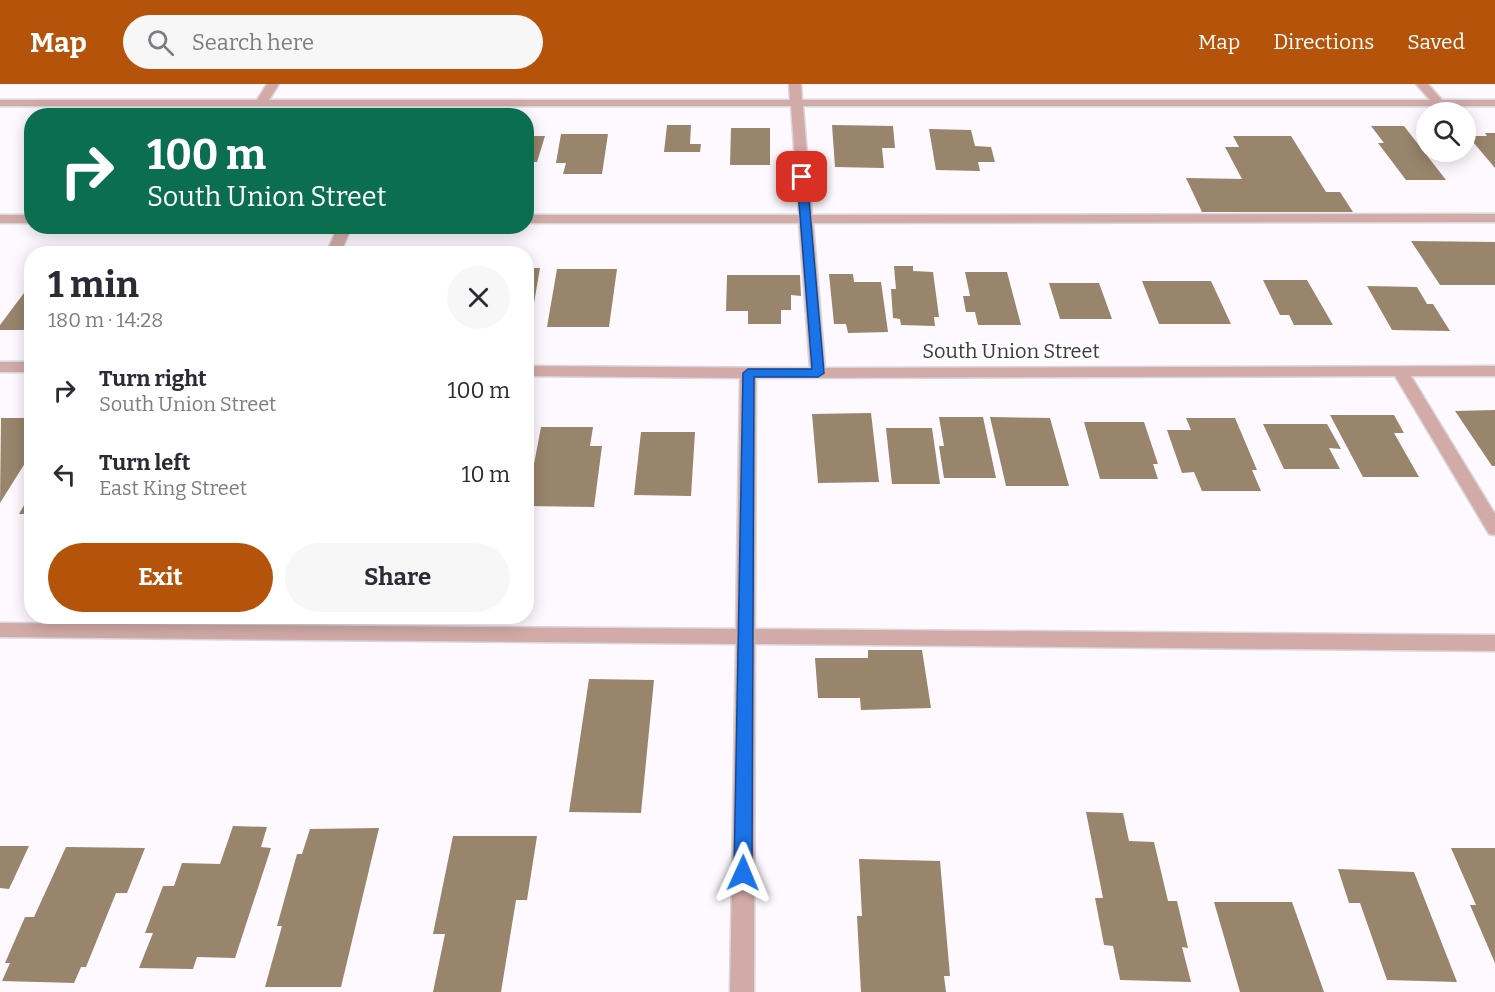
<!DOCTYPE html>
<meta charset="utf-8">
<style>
:root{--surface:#fff;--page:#f7f7f7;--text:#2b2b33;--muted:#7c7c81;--accent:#b45309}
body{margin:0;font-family:Bitter,serif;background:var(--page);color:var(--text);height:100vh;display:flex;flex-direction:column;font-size:22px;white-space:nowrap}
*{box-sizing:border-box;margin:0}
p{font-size:20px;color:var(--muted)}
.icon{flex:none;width:33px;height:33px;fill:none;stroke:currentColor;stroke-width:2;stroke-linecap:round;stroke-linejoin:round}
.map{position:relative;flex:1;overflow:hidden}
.drawer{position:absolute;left:24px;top:162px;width:510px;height:378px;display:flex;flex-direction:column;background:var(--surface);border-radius:24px;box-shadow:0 3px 15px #0003}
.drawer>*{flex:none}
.banner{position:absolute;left:24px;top:24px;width:510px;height:126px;border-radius:24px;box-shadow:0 3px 15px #0003;background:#0b6e4f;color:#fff;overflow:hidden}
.fabs{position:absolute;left:1416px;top:18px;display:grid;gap:12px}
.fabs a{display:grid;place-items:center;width:60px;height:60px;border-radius:50%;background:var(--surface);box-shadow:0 3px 15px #0003;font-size:30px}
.pin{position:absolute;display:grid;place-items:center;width:51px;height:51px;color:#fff;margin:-26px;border-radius:12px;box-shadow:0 3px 9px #0006}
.me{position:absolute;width:66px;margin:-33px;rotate:1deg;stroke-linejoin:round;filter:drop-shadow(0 0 4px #0008)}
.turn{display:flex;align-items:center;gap:21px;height:126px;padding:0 24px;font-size:27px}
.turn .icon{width:78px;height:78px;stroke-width:2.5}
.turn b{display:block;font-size:42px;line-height:51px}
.round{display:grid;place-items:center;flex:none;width:63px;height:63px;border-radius:32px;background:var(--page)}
.head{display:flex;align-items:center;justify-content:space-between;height:102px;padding:0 24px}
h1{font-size:36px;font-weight:700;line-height:45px}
.button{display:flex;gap:12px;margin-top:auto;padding:12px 24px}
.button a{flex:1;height:69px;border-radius:36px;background:var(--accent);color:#fff;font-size:24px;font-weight:700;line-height:69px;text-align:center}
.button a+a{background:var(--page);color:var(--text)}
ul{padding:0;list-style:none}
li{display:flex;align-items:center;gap:18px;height:84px;padding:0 24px}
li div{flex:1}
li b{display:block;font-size:22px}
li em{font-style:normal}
header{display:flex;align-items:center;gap:36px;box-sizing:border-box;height:84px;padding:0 30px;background:var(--accent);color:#fff}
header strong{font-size:28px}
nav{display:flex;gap:33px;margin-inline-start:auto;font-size:21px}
.search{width:420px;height:54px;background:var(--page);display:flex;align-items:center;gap:15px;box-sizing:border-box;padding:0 21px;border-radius:33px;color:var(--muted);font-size:22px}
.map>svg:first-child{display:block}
.building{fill:#99846c}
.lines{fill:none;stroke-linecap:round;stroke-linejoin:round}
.minor-casing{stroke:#dad7dc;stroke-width:3}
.minor{fill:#d2aba8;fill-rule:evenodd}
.route{fill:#1a73e8;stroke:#114b97;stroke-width:1.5}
.labels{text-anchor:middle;stroke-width:6;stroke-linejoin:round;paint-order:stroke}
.street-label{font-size:20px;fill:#3d3a3f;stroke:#fff}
</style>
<header>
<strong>Map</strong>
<div class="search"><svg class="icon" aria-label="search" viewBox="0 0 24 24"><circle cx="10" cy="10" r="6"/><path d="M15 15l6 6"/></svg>Search here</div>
<nav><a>Map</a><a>Directions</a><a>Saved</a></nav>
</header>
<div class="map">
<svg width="1495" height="908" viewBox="0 0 1495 908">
<rect width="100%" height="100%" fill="#fdf9fe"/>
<path class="building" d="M667 41H691L690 60H701L700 68H664Z
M832 41 893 42 895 64H882L884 84 835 83Z
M1371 42H1404L1446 96H1406L1378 59H1384Z
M731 44H770V81H730Z
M929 45 971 46 975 62 991 63 995 78H978L980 87 936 86Z
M1485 49H1495V84L1468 52H1487Z
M561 50H608L602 90H563L566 79H556Z
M526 52H545L537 78H526Z
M1233 52H1291L1326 108H1340L1353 128H1202L1186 94 1242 95 1225 63H1239Z
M1411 157 1495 158V201H1440Z
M894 182H913V187L933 188 939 233H934L935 242 901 241 900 235 893 234 891 205H896Z
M526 184H540L534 219H526Z
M557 185H617L609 243H547Z
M965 188H1007L1021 241H978L975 228H966L963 212H970Z
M829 190H853L854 198H881L888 248 848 249 846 240H834Z
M727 191H800L801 212 791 211V226H781V240H748V227H726Z
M1263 196H1307L1333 241H1294L1289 231H1280Z
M1142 197H1211L1231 240H1159Z
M1049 199H1099L1112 235H1060Z
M1367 202 1417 203 1427 220H1433L1450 247 1392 246Z
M27 205H32V246H0V241Z
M1495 326V382H1492L1455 327Z
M871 329 879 398 818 399 812 330Z
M1330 331H1394L1404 349H1394L1419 393H1363Z
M939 333H983L996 394H944L939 362H944Z
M990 333 1050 334 1069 402H1006Z
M1 334H32V368L0 419Z
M1186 334H1235L1257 386H1252L1261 407H1202L1194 388 1182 389 1167 346H1191Z
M1084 338H1144L1158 380H1153L1158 395H1100Z
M1263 340H1327L1341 365 1329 364 1340 385H1284Z
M541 343H593L590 362H602L594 423 526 422Z
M886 344H932L940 400H892Z
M641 348H695L691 412 634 411Z
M32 407V430H19Z
M868 566H922L931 624 861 626 860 614H818L815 574H868Z
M589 595 654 596 641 729 569 728Z
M1086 728 1123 729 1129 757 1154 758 1168 817H1177L1188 864 1182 863 1191 898 1120 896 1113 862 1104 861 1095 814H1103Z
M233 742 267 743 261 763 271 764 235 874 197 873 193 885 139 884 153 849H145L163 802H174L182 779 220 780Z
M379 744 341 903H265L282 842H277L297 770H302L310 745Z
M453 752H537L527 816H516L501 908H433L445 850H433Z
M0 762H29L9 805 0 804Z
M66 763 145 764 127 809H116L86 883H81L74 899 2 897 10 879H5L25 833H34Z
M1451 764H1495V879L1470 821H1476Z
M859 775 940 777 950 892H944L946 908H861L857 832H862Z
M1338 785 1414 788 1457 898 1387 896 1360 819H1349Z
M1214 818H1292L1324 908H1240Z"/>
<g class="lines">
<g class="minor-casing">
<path id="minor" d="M267 0H279L269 16H790L789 0H801L802 16H1430L1416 0H1428L1442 16H1495V22H803L812 131 1495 130V138L813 139 825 284 1495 282V292H1411L1495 430V451L1489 450 1395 292 756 294 755 545 1495 551V567L755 560 754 908H730L736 560 0 553V539L736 545 740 294 526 292V282L810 284 799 139H526V131H799L791 22H0V16H257Z
M0 131H32V139H0Z
M338 142H352L340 170H326Z
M0 278H32V288H0Z"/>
</g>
<use href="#minor" class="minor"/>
</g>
<path class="route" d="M802 90 807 93 824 289 818 293H754L752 789 749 795 743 797 737 795 734 789 743 289 748 285H812L797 93Z"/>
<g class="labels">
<g class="street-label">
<text x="1011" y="274">South Union Street</text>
</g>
</g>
</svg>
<div class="fabs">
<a><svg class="icon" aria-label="search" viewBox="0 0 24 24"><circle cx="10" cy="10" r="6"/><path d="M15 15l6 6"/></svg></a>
</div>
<div class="pin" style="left:802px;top:93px;background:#d93025"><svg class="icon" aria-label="arrive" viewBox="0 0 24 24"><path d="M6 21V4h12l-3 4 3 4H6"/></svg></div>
<svg class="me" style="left:743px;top:789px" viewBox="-20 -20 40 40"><path d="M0-17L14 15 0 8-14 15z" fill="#1a73e8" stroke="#fff" stroke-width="4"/></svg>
<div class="banner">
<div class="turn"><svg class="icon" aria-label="right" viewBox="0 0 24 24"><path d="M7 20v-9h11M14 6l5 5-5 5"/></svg><div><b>100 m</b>South Union Street</div></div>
</div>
<section class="drawer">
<div class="head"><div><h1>1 min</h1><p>180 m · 14:28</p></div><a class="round"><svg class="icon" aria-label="close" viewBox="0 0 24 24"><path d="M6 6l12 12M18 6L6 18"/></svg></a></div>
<ul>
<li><svg class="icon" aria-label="right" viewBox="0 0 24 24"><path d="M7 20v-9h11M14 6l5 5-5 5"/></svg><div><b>Turn right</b><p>South Union Street</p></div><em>100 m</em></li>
<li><svg class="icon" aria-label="left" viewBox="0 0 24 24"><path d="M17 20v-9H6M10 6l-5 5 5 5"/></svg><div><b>Turn left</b><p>East King Street</p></div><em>10 m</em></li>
</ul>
<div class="button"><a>Exit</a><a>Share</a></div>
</section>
</div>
